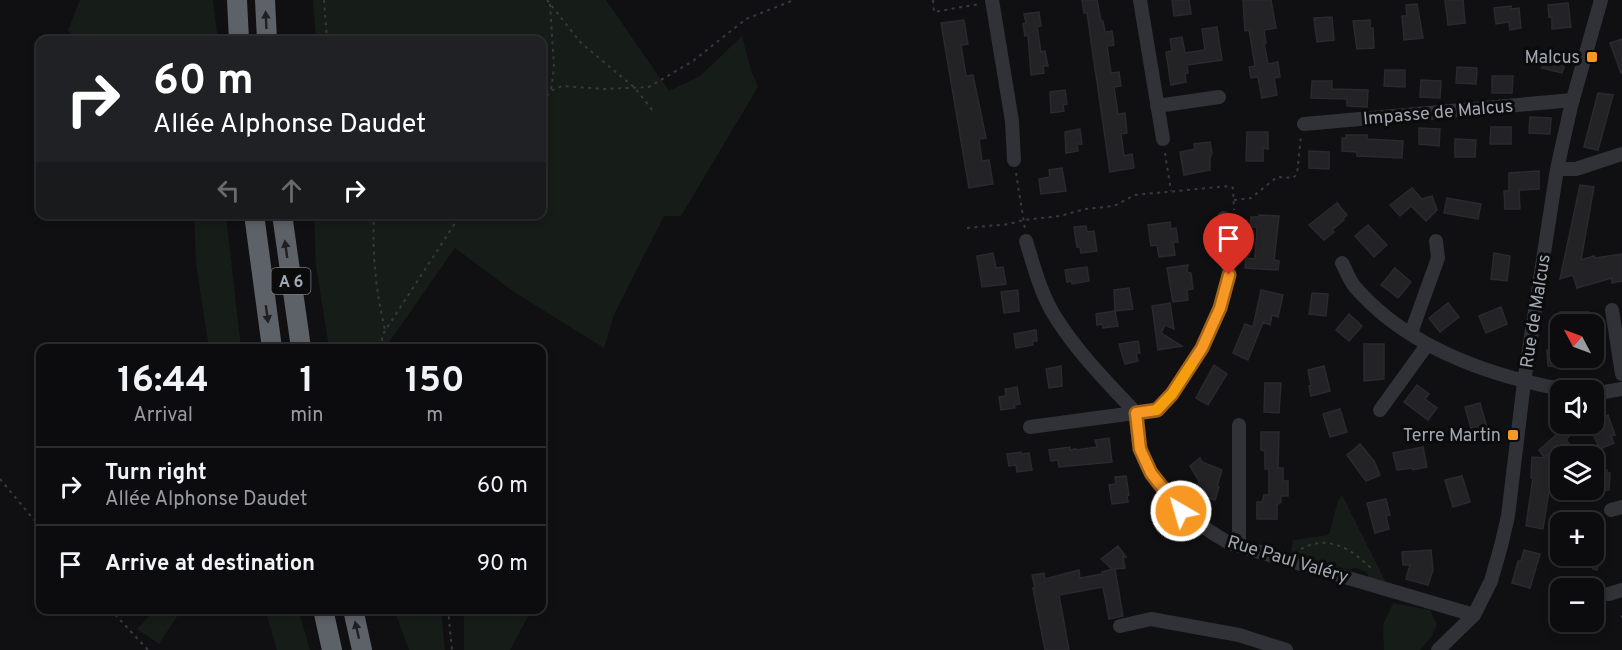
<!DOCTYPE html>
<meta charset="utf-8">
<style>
:root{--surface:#0c0c0e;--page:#1a1a1c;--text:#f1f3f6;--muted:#9a9b9e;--line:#2c2c2e}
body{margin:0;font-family:Overpass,sans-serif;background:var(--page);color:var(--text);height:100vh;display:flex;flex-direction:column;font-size:22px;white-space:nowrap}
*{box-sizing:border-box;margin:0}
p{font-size:20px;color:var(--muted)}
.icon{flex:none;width:33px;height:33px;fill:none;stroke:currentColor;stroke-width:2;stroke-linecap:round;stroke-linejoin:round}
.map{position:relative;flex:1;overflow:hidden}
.details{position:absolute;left:36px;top:344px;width:510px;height:270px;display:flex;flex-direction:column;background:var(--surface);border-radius:12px;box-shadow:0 3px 9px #0003,0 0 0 2px var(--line)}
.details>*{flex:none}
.guide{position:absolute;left:36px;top:36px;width:510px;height:183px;border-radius:12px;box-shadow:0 3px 9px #0003,0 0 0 2px var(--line);background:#202124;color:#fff;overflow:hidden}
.needle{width:39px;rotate:311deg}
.buttons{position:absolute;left:1550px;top:314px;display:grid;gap:12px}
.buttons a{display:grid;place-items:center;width:54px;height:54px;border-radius:12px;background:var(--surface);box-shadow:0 3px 9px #0003,0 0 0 2px var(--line);font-size:30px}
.pin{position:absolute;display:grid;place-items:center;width:51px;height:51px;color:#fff;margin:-62px -26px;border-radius:50% 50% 50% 0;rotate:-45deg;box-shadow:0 0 6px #0007}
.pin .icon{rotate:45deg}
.me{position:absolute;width:66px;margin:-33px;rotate:322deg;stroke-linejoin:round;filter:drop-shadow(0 0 4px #0008)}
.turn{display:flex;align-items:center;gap:21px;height:126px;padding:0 18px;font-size:27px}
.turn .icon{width:78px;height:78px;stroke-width:2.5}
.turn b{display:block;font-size:42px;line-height:51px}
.lanes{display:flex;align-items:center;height:57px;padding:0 18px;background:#0003;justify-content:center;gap:30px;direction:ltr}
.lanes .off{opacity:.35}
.eta{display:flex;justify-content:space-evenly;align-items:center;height:102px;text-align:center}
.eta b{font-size:36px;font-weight:700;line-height:42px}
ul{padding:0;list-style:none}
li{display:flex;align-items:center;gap:18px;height:78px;padding:0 18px;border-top:2px solid var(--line)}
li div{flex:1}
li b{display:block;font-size:22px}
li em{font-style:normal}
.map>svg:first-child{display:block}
.green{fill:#161c17}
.building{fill:#232326;stroke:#2a2a2e;stroke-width:1.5}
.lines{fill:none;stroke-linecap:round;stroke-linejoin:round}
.path{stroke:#373a3e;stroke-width:2;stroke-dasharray:3 4.5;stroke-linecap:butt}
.minor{stroke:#313237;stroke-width:14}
.highway{stroke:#5d6168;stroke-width:20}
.oneway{fill:#202023}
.route-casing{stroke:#a06317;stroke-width:15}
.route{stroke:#f69823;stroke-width:10}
.slow{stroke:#f59e0b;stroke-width:10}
.poi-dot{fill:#f69823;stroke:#0b0b0c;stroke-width:2}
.labels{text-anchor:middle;stroke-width:6;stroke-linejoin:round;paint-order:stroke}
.shield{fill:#0b0b0c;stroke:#747981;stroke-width:1.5}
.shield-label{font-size:16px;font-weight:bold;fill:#a1a8b3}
.poi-label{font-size:18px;fill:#a1a8b3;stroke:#0b0b0c;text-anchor:end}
.street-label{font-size:18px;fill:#a1a8b3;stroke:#0b0b0c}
</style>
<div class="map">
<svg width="1622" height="650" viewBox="0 0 1622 650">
<rect width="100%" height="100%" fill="#101012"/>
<path class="green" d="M80 0H213L218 40H76L68 30Z
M313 0H606L669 91 700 76 742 36 751 70 758 87 681 216H664L614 315 604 348 514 292 455 248 385 348H329L316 266 314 215 542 214V40H316Z
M194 215H226L241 348H209L196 264Z
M1342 495 1386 583 1369 579 1367 572 1354 568 1349 570 1291 553 1293 540 1329 535 1338 500Z
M1393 603 1430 610 1437 625 1432 636 1420 650H1384L1383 625Z
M156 609H182L159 644 137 629Z
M265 609H298L310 650H277Z
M394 609H441L445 650H409Z
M464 609H532L510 650H464Z"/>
<path class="building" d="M1082 0H1097L1101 21H1103L1105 32 1112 31 1114 45 1107 46 1111 73 1119 72 1121 86 1114 87 1118 114 1125 113 1127 133 1121 134 1124 156 1132 154 1134 168 1110 172 1087 13H1084Z
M1172 0H1189L1191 14 1174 16Z
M1243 0H1271L1276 28 1264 30 1266 43H1264L1268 64 1278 62 1280 77 1274 78 1277 95 1262 98 1258 77 1251 78 1249 67 1255 66 1249 30 1245 31Z
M1445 0H1463L1465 23 1448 25Z
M1568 3 1571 27 1552 29V16L1549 17 1548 5Z
M1417 4 1423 38 1404 40 1402 16H1407L1406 5Z
M1511 6V9L1519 8 1521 28 1510 30 1509 22 1496 24 1494 8Z
M1039 12 1041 26 1037 27 1041 52 1045 51 1048 66H1043L1044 73 1031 75 1028 35 1025 36 1023 24 1026 23 1024 14Z
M1332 17 1334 40 1317 42 1314 18Z
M964 20 968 44 961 45 966 76 973 75 986 138 979 139 982 161 989 160 993 184 969 188 941 23Z
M1370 20V28H1373L1374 48 1357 49 1353 21Z
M1217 27 1222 60 1187 65 1188 73 1185 74 1186 82 1171 85 1166 52 1172 51 1170 39 1182 37 1185 53 1205 50 1202 29Z
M1622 39V73H1621L1610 43Z
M1547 51 1567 56 1562 73 1542 68Z
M1457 67 1477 68 1476 84 1456 83Z
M1385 70H1405V87L1384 86Z
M1492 76H1513L1512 93H1492Z
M1421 80 1441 81 1440 98 1420 97Z
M1312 81H1332V89L1368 90 1367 107 1347 106V99L1311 98Z
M1065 90 1067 104 1063 105 1064 111 1051 113 1050 92Z
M1598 93 1613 95 1598 150 1584 147Z
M1530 117 1551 118 1550 134 1529 133Z
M1491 127H1511V144H1490Z
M1419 128 1440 129 1439 146 1419 144Z
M1080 129 1082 144H1077L1078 151 1066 153 1065 132Z
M1247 132H1268V149L1263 148V161H1246Z
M1346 135H1367V139L1403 141 1402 158 1357 156V152L1342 151V138H1346Z
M1455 139 1476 140 1475 157H1455Z
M1210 142 1212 153 1210 158V170L1184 175 1180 152 1195 149 1194 144Z
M1309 151 1329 152V169L1309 168Z
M1062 168 1066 191 1041 194 1039 179 1050 177 1049 170Z
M1539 171V189L1519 190 1520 209H1505L1504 191H1509V173Z
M1580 185 1594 187 1581 260 1594 256 1595 258 1622 254V281L1612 283V278L1577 288 1573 275 1560 279Z
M1412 188 1422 199 1432 196 1437 210 1426 221 1411 206 1400 216 1390 205Z
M1447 198 1481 204 1478 219 1444 213Z
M1337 203 1347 215 1343 219 1344 220 1332 230 1334 232 1324 240 1309 225Z
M1259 215 1279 216 1274 260 1279 261 1278 270 1245 268 1246 258 1255 259 1257 227H1250L1251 217H1259Z
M1170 222 1171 229 1176 228 1178 242H1173L1175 255 1159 257 1157 245 1151 246 1148 225Z
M1368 225 1387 245 1374 257 1355 236Z
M1086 226 1087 232 1094 231 1097 251 1081 253 1080 247H1077L1074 227Z
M993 253 996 268 1003 267 1006 284 982 287 977 256Z
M1494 253 1510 256 1507 281 1491 279Z
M1188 265 1187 272 1191 273 1193 289 1187 290 1188 300 1173 302 1167 268Z
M1087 267 1089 281 1072 284 1071 281 1067 282 1065 270Z
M1395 268 1411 282 1398 298 1381 285Z
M1129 288 1133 309 1115 311 1118 326 1103 328 1102 324 1097 325 1096 314 1115 311 1114 290Z
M1018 290 1019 311 1004 313 1001 292Z
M1261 290 1283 295 1278 317 1272 315 1270 325 1263 322 1248 360 1233 353 1245 324 1253 327Z
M1312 293 1328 294 1326 316 1309 314Z
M1170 303 1174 329 1165 325 1161 333 1182 346 1158 350 1152 306Z
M1448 303 1459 317 1440 332 1429 318Z
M1501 307 1507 324 1486 333 1479 316Z
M1560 312H1589L1588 324H1559Z
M1349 314 1362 326 1349 341 1336 330Z
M1036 330 1037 341H1032L1033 345 1016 348 1014 334Z
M1138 341 1140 353H1136L1138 361 1125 364 1119 344Z
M1364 344H1384V379L1364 381Z
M1547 350H1560V357H1572L1573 368 1548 366Z
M1214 365 1227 374 1208 405 1196 398Z
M1061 366 1062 386 1049 388 1046 369Z
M1324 366 1330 391 1311 396 1309 386 1311 385 1308 370Z
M1265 383H1281L1279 413 1264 412Z
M1417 385 1429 394 1425 399 1437 408 1428 420 1404 402Z
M1017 387 1020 404 1014 405 1015 408 1001 410 999 397 1006 396 1005 389Z
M1480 403 1489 435 1474 439 1465 407Z
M1340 409 1347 432 1330 437 1323 414Z
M1608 415 1615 435 1611 436 1614 443 1600 449 1593 434 1596 432 1592 423Z
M1563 429 1569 436 1566 440 1572 447 1565 453 1564 456H1560V486L1550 485 1543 529 1526 526 1533 478H1531L1532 457 1547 458V454L1544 457 1539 450Z
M1261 432H1279L1278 468H1283V481H1288V496H1281V502L1277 505V519H1257V502H1262L1264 495H1269V469H1265V451L1261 450Z
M1109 438 1112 462 1059 467 1058 460 1051 461 1049 450 1070 447V450L1076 449V450L1097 447 1095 440Z
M1360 444 1374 461 1380 475 1366 481 1347 455Z
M1423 447 1427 467 1413 470 1412 468 1397 470 1393 453Z
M1021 452V454L1029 453 1032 470 1017 472 1016 465 1009 466 1007 454Z
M1200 458 1202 462 1222 470 1217 486 1219 487 1215 500 1195 495 1199 481 1190 466Z
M1593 469 1607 470V473H1610L1609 490 1593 489Z
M1126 476 1129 495 1127 496 1128 502 1112 504 1109 485 1116 484 1115 477Z
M1462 476 1470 502 1453 507 1445 480Z
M1386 499 1390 515 1386 516 1389 529 1375 533 1367 503Z
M1593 537 1604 539 1597 570 1593 569Z
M1118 546 1126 557H1123L1125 568 1115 569 1123 616 1109 619 1103 587 1059 595 1069 650H1045L1033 588H1035L1032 575 1044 573 1045 579 1079 570 1080 578 1102 574V572L1112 569 1101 559Z
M1431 550 1433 570 1428 585 1406 579 1410 565H1403L1402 552Z
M1524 550 1540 554 1530 588 1512 583 1518 561H1521Z"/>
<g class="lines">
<path class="path" d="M324 0 327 40
M547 0 581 43 635 88 653 111
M933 0 934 12 979 4
M550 4 554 67 551 91
M542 102 551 91 562 86 604 89 649 87 693 61 746 19 794 0
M1165 153 1171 191
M1016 173 1025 229
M1234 200 1251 198 1277 177 1293 178 1297 174 1301 136
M374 214C372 256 376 291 385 330
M967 228 1009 224 1024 220 1060 216 1085 209 1114 206 1135 195 1229 186 1233 188 1234 210
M382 348 381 345 383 334 461 214
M0 479 40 527
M1301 549C1330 533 1354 551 1374 571
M110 609 148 650
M448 609 452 650
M1621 617 1622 616"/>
<path class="minor" d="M992 0 1012 121 1014 160
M1140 0 1163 139
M1157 106 1219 97
M1304 124 1573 100
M1557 169H1576L1622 154
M1026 241C1034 267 1041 295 1056 318 1078 353 1108 383 1136 413
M1342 263C1346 270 1349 280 1355 287 1408 348 1489 376 1566 390
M1612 310 1622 374
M1411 333 1438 258 1436 241
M1593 394 1622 389
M1380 410 1427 345
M1136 413C1137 425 1137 439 1141 450 1155 493 1192 522 1229 543L1474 615
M1239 425V545
M1030 427 1157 410 1172 394 1202 348 1220 308 1229 275 1224 218
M1611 510 1622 507
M1609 594 1622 590
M1120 626 1151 619 1239 635 1286 650
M1438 650 1474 615 1491 581 1501 546 1508 516 1524 382 1557 169 1571 106 1601 0"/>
<path class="highway" d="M237 0 239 40
M265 0 267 40
M254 214 272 348
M282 214 301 348
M323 609 332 650
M353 609 362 650"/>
</g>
<defs><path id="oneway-solid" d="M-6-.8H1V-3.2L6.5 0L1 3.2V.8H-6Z" transform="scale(1.5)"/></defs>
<g class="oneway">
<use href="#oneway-solid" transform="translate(266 20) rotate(-93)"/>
<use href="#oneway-solid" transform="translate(286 249) rotate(-98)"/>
<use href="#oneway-solid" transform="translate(267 314) rotate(82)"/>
<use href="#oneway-solid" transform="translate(357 630) rotate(-103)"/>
</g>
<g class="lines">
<g class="route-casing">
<path id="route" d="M1181 511 1151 473 1140 449 1136 413 1157 410 1172 394 1202 348 1220 308 1229 275"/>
</g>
<use href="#route" class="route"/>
<path class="slow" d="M1156 410 1172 394 1191 365"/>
</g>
<g class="poi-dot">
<rect x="1586" y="51" width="12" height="12" rx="3"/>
<rect x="1507" y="429" width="12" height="12" rx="3"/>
</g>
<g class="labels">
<rect class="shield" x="271.5" y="268" width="39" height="26" rx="4.5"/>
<g class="shield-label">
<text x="291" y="287">A 6</text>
</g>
<g class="poi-label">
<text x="1580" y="63">Malcus</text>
<text x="1501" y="441">Terre Martin</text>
</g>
<g class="street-label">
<text transform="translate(1438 112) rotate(-5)" y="6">Impasse de Malcus</text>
<text transform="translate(1535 311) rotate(-81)" y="6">Rue de Malcus</text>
<text transform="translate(1288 559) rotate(17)" y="6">Rue Paul Valéry</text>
</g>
</g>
</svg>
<div class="buttons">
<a><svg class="needle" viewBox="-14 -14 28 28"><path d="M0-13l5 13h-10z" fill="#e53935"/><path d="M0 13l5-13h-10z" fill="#9a9b9e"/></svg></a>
<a><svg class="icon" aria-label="sound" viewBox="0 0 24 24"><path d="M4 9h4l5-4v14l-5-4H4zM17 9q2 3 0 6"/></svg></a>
<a><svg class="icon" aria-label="layers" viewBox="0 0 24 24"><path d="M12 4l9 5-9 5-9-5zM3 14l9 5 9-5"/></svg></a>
<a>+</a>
<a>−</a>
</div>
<div class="pin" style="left:1229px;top:275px;background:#d93025"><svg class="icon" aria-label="arrive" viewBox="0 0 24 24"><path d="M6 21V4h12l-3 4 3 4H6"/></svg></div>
<svg class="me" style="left:1181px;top:511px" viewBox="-20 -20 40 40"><circle r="17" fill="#f69823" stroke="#fff" stroke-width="3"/><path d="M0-11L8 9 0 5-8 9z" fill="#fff"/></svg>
<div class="guide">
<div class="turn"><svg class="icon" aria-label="right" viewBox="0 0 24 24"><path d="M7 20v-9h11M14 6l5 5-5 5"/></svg><div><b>60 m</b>Allée Alphonse Daudet</div></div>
<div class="lanes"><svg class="icon off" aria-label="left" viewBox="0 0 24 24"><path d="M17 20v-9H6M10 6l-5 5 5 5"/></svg><svg class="icon off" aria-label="ahead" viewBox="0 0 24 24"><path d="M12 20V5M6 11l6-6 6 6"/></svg><svg class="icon" aria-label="right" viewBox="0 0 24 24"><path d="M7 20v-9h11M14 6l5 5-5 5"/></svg></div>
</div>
<section class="details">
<div class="eta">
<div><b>16:44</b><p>Arrival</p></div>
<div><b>1</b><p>min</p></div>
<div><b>150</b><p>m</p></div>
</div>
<ul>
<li><svg class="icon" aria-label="right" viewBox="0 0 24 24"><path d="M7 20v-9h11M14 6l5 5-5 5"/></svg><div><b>Turn right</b><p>Allée Alphonse Daudet</p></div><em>60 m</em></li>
<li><svg class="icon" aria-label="arrive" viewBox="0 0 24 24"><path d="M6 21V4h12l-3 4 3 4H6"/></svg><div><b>Arrive at destination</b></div><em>90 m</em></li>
</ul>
</section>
</div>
